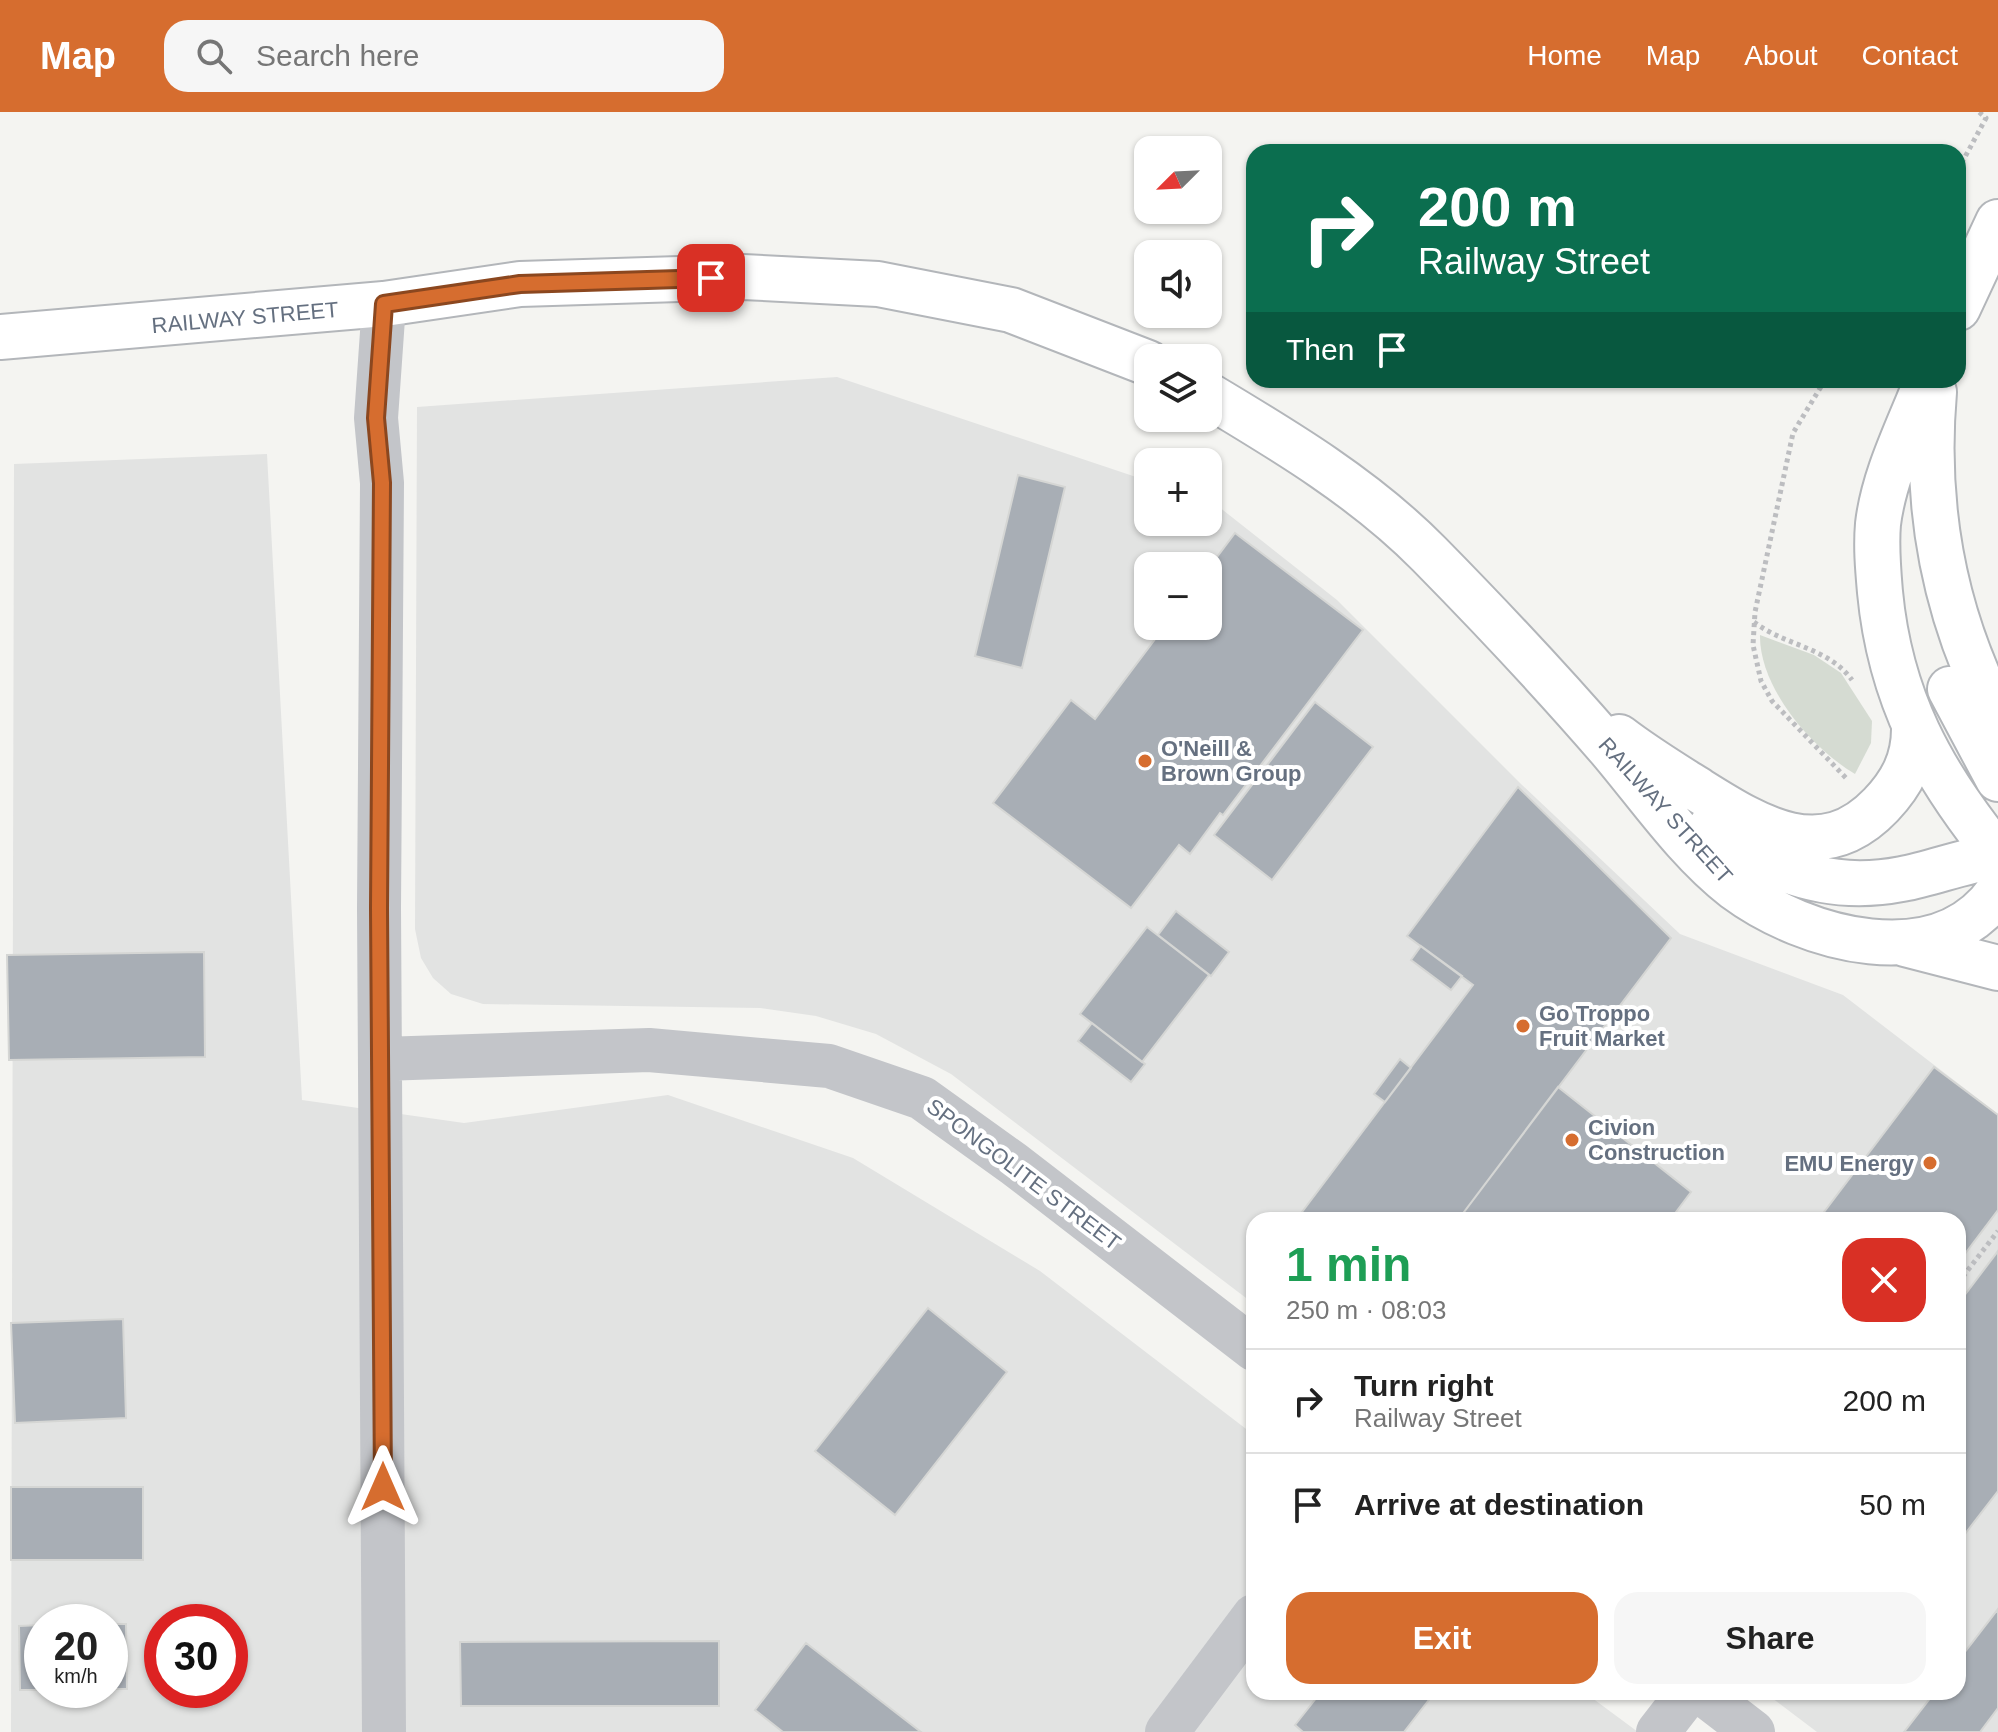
<!DOCTYPE html>
<meta charset="utf-8">
<style>
:root{--surface:#fff;--page:#f6f6f6;--text:#222;--muted:#767676;--line:#e0e0e0;--accent:#d66d2f}
body{margin:0;font-family:Arial,sans-serif;background:var(--page);color:var(--text);height:100vh;display:flex;flex-direction:column;font-size:30px;white-space:nowrap}
*{box-sizing:border-box;margin:0}
p{font-size:26px;color:var(--muted)}
.icon{flex:none;width:44px;height:44px;fill:none;stroke:currentColor;stroke-width:2;stroke-linecap:round;stroke-linejoin:round}
.map{position:relative;flex:1;overflow:hidden}
.sheet{position:absolute;left:1246px;top:1100px;width:720px;height:488px;display:flex;flex-direction:column;background:var(--surface);border-radius:24px;box-shadow:0 2px 6px #0004}
.sheet>*{flex:none}
.banner{position:absolute;left:1246px;top:32px;width:720px;height:244px;border-radius:24px;box-shadow:0 2px 6px #0004;background:#0b6e4f;color:#fff;overflow:hidden}
.needle{width:52px;rotate:246deg}
.fabs{position:absolute;left:1134px;top:24px;display:grid;gap:16px}
.fabs a{display:grid;place-items:center;width:88px;height:88px;border-radius:16px;background:var(--surface);box-shadow:0 2px 6px #0004;font-size:40px}
.speed{position:absolute;left:24px;top:1492px;display:flex;gap:16px;font-size:40px;font-weight:700;text-align:center}
.speed>*{display:grid;place-content:center;width:104px;height:104px;border-radius:50%;background:var(--surface);box-shadow:0 2px 6px #0004;line-height:1}
.speed small{font-size:20px;font-weight:400}
.speed .limit{border:12px solid #d22;background:#fff;color:#111}
.pin{position:absolute;display:grid;place-items:center;width:68px;height:68px;color:#fff;margin:-34px;border-radius:16px;box-shadow:0 4px 12px #0006}
.me{position:absolute;width:88px;margin:-44px;rotate:0deg;stroke-linejoin:round;filter:drop-shadow(0 0 6px #0008)}
.turn{display:flex;align-items:center;gap:28px;height:168px;padding:0 40px;font-size:36px}
.turn .icon{width:104px;height:104px;stroke-width:2.5}
.turn b{display:block;font-size:56px;line-height:68px}
.then{display:flex;align-items:center;height:76px;padding:0 40px;background:#0003;gap:16px;font-size:30px}
.round{display:grid;place-items:center;flex:none;width:84px;height:84px;border-radius:24px;background:var(--page)}
.headline{display:flex;align-items:center;justify-content:space-between;height:136px;padding:0 40px}
h1{font-size:48px;font-weight:800;line-height:60px;color:#1e9e55}
.button{display:flex;gap:16px;margin-top:auto;padding:16px 40px}
.button a{flex:1;height:92px;border-radius:24px;background:var(--accent);color:#fff;font-size:32px;font-weight:800;line-height:92px;text-align:center}
.button a+a{background:var(--page);color:var(--text)}
ul{padding:0;list-style:none}
li{display:flex;align-items:center;gap:24px;height:104px;padding:0 40px;border-top:2px solid var(--line)}
li div{flex:1}
li b{display:block;font-size:30px}
li em{font-style:normal}
header{display:flex;align-items:center;gap:48px;box-sizing:border-box;height:112px;padding:0 40px;background:var(--accent);color:#fff}
header strong{font-size:38px}
nav{display:flex;gap:44px;margin-inline-start:auto;font-size:28px}
.search{width:560px;height:72px;background:var(--page);display:flex;align-items:center;gap:20px;box-sizing:border-box;padding:0 28px;border-radius:24px;color:var(--muted);font-size:30px}
.map>svg:first-child{display:block}
.built{fill:#e2e3e2;fill-rule:evenodd}
.green{fill:#d5dbd2}
.building{fill:#a8aeb5;stroke:#d5d6d4;stroke-width:2}
.lines{fill:none;stroke-linecap:round;stroke-linejoin:round}
.major-casing{stroke:#b3b6ba;stroke-width:48}
.path{stroke:#bcbdc0;stroke-width:5;stroke-dasharray:4 4;stroke-linecap:butt}
.minor{stroke:#c3c5c9;stroke-width:44}
.major{stroke:#fff;stroke-width:44}
.route-casing{stroke:#8b471f;stroke-width:20}
.route{stroke:#d66d2f;stroke-width:14}
.poi-dot{fill:#d66d2f;stroke:#fff;stroke-width:3}
.labels{text-anchor:middle;stroke-width:8;stroke-linejoin:round;paint-order:stroke}
.street-label{font-size:22px;fill:#657080;stroke:#fff}
.poi-label{font-size:22px;font-weight:bold;fill:#657080;stroke:#fff;text-anchor:start}
</style>
<header>
<strong>Map</strong>
<div class="search"><svg class="icon" aria-label="search" viewBox="0 0 24 24"><circle cx="10" cy="10" r="6"/><path d="M15 15l6 6"/></svg>Search here</div>
<nav><a>Home</a><a>Map</a><a>About</a><a>Contact</a></nav>
</header>
<div class="map">
<svg width="1998" height="1620" viewBox="0 0 1998 1620">
<rect width="100%" height="100%" fill="#f4f4f1"/>
<path class="built" d="M837 265 1148 369V410H1208V389L1214 391 1337 488 1521 672 1680 822 1843 883 1998 1002V1620H1817L1764 1580H1958V1108H1254V1192L951 962 876 922 816 904 760 896 483 892 451 882 433 866 421 846 415 817 417 295ZM1148 454H1208V514H1148Z
M267 342 302 988 464 1011 668 983 853 1046 1040 1159 1254 1323V1580H1584L1638 1620H11L14 352ZM42 1510H110V1578H42ZM162 1510H230V1578H162Z"/>
<path class="green" d="M1760 523 1814 543 1841 561 1872 609 1871 631 1855 662C1811 636 1759 575 1760 523Z"/>
<path class="building" d="M1018 363 1065 375 1022 556 975 544Z
M1235 421 1363 518 1223 703 1220 701 1190 742 1179 733 1131 796 993 691 1071 588 1095 607 1165 514H1208V457Z
M1315 590 1373 635 1272 768 1214 723Z
M1518 675 1671 826 1458 1108H1296L1473 873 1407 824Z
M1176 799 1229 840 1211 864 1158 823Z
M1147 815 1209 863 1142 950 1080 902Z
M1421 834 1462 864 1451 878 1411 848Z
M204 840 205 945 9 948 7 843Z
M1092 911 1145 952 1131 970 1078 929Z
M1400 947 1411 956 1385 990 1374 982Z
M1934 955 1998 1003V1098L1958 1151V1108H1818Z
M1558 975 1691 1080 1670 1108H1458Z
M1998 1139V1379L1958 1431V1192Z
M928 1196 1007 1260 895 1403 815 1339Z
M123 1207 126 1306 15 1311 11 1211Z
M11 1375H143V1448H11Z
M1998 1497V1596L1980 1620H1904L1935 1580H1958V1549Z
M110 1512H126L127 1577H110Z
M42 1513 44 1578H20L19 1514Z
M719 1529V1594H461L460 1530Z
M806 1531 921 1620H783L755 1598Z
M1321 1580H1435L1404 1620H1303L1295 1613Z"/>
<g class="lines">
<g class="major-casing">
<path id="major" d="M1958 196 1998 110
M0 225 384 192 520 172 743 165 878 172 1011 198 1148 251
M1927 268C1909 315 1884 362 1878 412 1876 435 1878 457 1880 480 1890 586 1932 662 1998 743
M1934 280C1924 395 1944 504 1998 606
M1208 283C1285 329 1365 377 1429 442 1491 505 1552 570 1610 637 1649 683 1687 739 1735 776 1805 828 1938 865 1998 780
M1950 577 1998 667
M1619 625C1645 645 1673 662 1700 679 1759 716 1822 755 1881 693 1902 671 1914 648 1914 617
M1712 713C1767 759 1830 781 1902 767 1934 761 1965 748 1998 744
M1905 832 1998 856"/>
</g>
<path class="path" d="M1958 58 1986 6 1979 0
M1825 268 1793 321 1755 500 1753 533 1761 569 1772 589 1847 667
M1754 510C1785 534 1828 535 1852 568
M1958 1171 1998 1119"/>
<path class="minor" d="M382 947 649 938 829 954 922 986 1014 1052 1254 1237
M1701 1580 1753 1620
M384 1620 379 796 382 371 376 306 384 192
M1167 1620 1254 1504
M1658 1620 1689 1580"/>
<use href="#major" class="major"/>
</g>
<g class="lines">
<g class="route-casing">
<path id="route" d="M383 1375 379 796 382 371 376 306 384 192 520 172 711 166"/>
</g>
<use href="#route" class="route"/>
</g>
<g class="poi-dot">
<circle cx="1145" cy="649" r="8"/>
<circle cx="1523" cy="914" r="8"/>
<circle cx="1572" cy="1028" r="8"/>
<circle cx="1930" cy="1051" r="8"/>
</g>
<g class="labels">
<g class="street-label">
<text transform="translate(245 205) rotate(-5)" y="8">RAILWAY STREET</text>
<text transform="translate(1666 698) rotate(48)" y="8">RAILWAY STREET</text>
<text transform="translate(1024 1062) rotate(37)" y="8">SPONGOLITE STREET</text>
</g>
<g class="poi-label">
<text x="1161" y="644">O'Neill &amp;<tspan x="1161" dy="25">Brown Group</tspan></text>
<text x="1539" y="909">Go Troppo<tspan x="1539" dy="25">Fruit Market</tspan></text>
<text x="1588" y="1023">Civion<tspan x="1588" dy="25">Construction</tspan></text>
<text x="1914" y="1059" text-anchor="end">EMU Energy</text>
</g>
</g>
</svg>
<div class="fabs">
<a><svg class="needle" viewBox="-14 -14 28 28"><path d="M0-13l5 13h-10z" fill="#e53935"/><path d="M0 13l5-13h-10z" fill="#767676"/></svg></a>
<a><svg class="icon" aria-label="sound" viewBox="0 0 24 24"><path d="M4 9h4l5-4v14l-5-4H4zM17 9q2 3 0 6"/></svg></a>
<a><svg class="icon" aria-label="layers" viewBox="0 0 24 24"><path d="M12 4l9 5-9 5-9-5zM3 14l9 5 9-5"/></svg></a>
<a>+</a>
<a>−</a>
</div>
<div class="speed"><div>20<small>km/h</small></div><div class="limit">30</div></div>
<div class="pin" style="left:711px;top:166px;background:#d93025"><svg class="icon" aria-label="arrive" viewBox="0 0 24 24"><path d="M6 21V4h12l-3 4 3 4H6"/></svg></div>
<svg class="me" style="left:383px;top:1375px" viewBox="-20 -20 40 40"><path d="M0-17L14 15 0 8-14 15z" fill="#d66d2f" stroke="#fff" stroke-width="4"/></svg>
<div class="banner">
<div class="turn"><svg class="icon" aria-label="right" viewBox="0 0 24 24"><path d="M7 20v-9h11M14 6l5 5-5 5"/></svg><div><b>200 m</b>Railway Street</div></div>
<div class="then">Then<svg class="icon" aria-label="arrive" viewBox="0 0 24 24"><path d="M6 21V4h12l-3 4 3 4H6"/></svg></div>
</div>
<section class="sheet">
<div class="headline"><div><h1>1 min</h1><p>250 m · 08:03</p></div><a class="round" style="background:#d93025;color:#fff"><svg class="icon" aria-label="close" viewBox="0 0 24 24"><path d="M6 6l12 12M18 6L6 18"/></svg></a></div>
<ul>
<li><svg class="icon" aria-label="right" viewBox="0 0 24 24"><path d="M7 20v-9h11M14 6l5 5-5 5"/></svg><div><b>Turn right</b><p>Railway Street</p></div><em>200 m</em></li>
<li><svg class="icon" aria-label="arrive" viewBox="0 0 24 24"><path d="M6 21V4h12l-3 4 3 4H6"/></svg><div><b>Arrive at destination</b></div><em>50 m</em></li>
</ul>
<div class="button"><a>Exit</a><a>Share</a></div>
</section>
</div>
